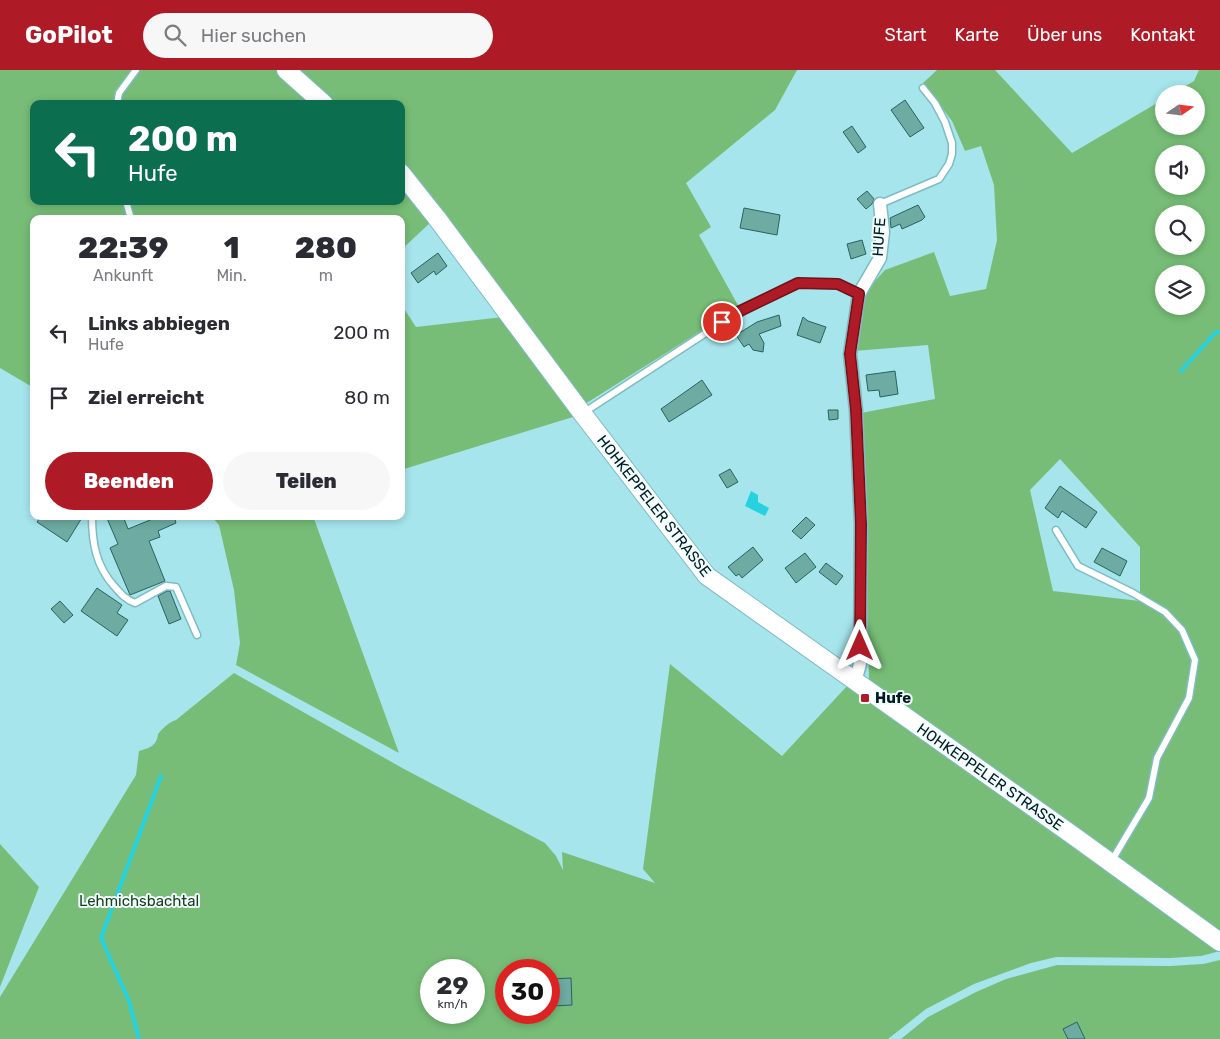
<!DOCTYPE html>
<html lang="de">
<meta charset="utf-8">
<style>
:root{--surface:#fff;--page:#f7f7f7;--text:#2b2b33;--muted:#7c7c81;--accent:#ae1b26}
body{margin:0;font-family:Rubik,sans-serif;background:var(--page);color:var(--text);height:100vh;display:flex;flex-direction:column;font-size:19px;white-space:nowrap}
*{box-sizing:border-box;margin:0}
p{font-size:16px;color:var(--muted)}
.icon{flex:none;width:28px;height:28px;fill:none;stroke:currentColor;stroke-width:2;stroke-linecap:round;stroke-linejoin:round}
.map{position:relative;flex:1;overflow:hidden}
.sheet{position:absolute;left:30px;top:145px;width:375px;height:305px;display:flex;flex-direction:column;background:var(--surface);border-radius:10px;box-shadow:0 2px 8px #0003}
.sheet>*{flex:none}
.banner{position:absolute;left:30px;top:30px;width:375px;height:105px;border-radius:10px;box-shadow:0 2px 8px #0003;background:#0b6e4f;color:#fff;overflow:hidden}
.needle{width:32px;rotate:76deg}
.buttons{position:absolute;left:1155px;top:15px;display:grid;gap:10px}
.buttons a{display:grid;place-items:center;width:50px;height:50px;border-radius:50%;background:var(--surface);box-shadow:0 2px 8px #0003;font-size:25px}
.speed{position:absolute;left:420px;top:889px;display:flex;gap:10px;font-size:25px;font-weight:700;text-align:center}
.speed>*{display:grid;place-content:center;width:65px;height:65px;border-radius:50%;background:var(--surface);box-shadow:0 2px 8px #0003;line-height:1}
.speed small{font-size:12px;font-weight:400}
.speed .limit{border:8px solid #d22;background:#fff;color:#111}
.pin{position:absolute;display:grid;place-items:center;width:42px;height:42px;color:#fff;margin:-21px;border:2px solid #fff;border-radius:50%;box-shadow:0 1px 5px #0007}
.me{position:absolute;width:55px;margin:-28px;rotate:0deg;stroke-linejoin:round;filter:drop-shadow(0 0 4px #0008)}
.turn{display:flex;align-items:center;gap:18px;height:105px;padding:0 15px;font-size:22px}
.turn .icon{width:65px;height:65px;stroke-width:2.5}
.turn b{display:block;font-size:35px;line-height:42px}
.eta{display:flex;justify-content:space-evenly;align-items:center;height:85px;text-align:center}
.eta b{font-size:30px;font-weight:800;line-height:35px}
.button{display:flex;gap:10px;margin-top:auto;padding:10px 15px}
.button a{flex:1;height:58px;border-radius:30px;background:var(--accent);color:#fff;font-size:20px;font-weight:800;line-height:58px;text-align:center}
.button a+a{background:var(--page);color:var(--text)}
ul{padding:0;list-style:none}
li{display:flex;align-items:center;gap:15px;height:65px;padding:0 15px}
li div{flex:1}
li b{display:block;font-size:19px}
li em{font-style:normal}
header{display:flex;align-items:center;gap:30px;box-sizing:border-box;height:70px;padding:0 25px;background:var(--accent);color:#fff}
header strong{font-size:24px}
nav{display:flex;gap:28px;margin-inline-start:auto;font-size:18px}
.search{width:350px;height:45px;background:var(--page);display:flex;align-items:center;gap:12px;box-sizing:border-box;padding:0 18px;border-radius:28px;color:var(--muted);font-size:19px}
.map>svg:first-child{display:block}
.green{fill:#77bd77;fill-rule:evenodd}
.water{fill:#26d1e0}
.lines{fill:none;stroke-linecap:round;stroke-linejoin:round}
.stream{stroke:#26d1e0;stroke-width:4}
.building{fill:#6eaba2;stroke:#27645d}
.lane-casing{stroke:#7dbcc2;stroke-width:9}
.street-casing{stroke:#7dbcc2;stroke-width:15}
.secondary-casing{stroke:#7dbcc2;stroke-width:20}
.lane{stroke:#fff;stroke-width:6}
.street{stroke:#fff;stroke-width:12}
.secondary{stroke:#fff;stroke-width:18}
.route-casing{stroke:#711219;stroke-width:12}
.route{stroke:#ae1b26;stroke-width:9}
.poi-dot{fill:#ae1b26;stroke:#f0fcfd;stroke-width:2}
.labels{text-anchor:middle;stroke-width:4;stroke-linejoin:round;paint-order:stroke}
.street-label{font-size:15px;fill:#021b1e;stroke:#f0fcfd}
.poi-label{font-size:15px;font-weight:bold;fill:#021b1e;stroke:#f0fcfd;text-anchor:start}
.park-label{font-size:15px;fill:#173e19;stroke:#f0fcfd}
</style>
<header>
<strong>GoPilot</strong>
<div class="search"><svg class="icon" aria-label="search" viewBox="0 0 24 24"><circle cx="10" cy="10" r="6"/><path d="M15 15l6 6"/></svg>Hier suchen</div>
<nav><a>Start</a><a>Karte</a><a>Über uns</a><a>Kontakt</a></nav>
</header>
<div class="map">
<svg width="1220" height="969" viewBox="0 0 1220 969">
<rect width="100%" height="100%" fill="#a6e5ec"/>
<path class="green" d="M0 0H282L318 34H34V131H401V114L431 152 401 180V149H34V318L0 298Z
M290 0H797L775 40 686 113 711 157 699 165 739 237 585 334 401 94V34H330Z
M937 0H995L1072 83 1164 29V56H1196V24H1172L1194 11 1199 0H1220V864L1013 717 869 609 866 453 861 343 935 329 928 275 854 281 865 222 885 200 934 182 950 226 986 219 997 170 994 115 981 76 965 81 952 51 923 13ZM1164 84H1196V116H1164ZM1164 144H1196V176H1164ZM1164 204H1196V236H1164ZM1060 389 1140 477V531L1053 521 1030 420Z
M401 234 416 257 503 247 576 346 401 400Z
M211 446H313L399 683 236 595 240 573 234 520 219 455Z
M670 594 782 686 848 615 1220 881 1201 886 1170 888 1056 887 1031 893 974 914 926 939 888 969H0V927L136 705 139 681C149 678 157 676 158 664 163 658 169 652 176 650L234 603 404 699 545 773 556 786 563 800 562 782 655 813 643 799ZM431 900H474V942H431ZM506 900H549V942H506Z
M0 774 39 817 0 917Z
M1220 890V969H901L928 947 976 922 1006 909 1057 895 1170 896 1203 894Z"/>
<path class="water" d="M751 421 758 425V432L769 438 765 446 745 436Z"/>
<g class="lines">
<path class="stream" d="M1181 301 1215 263 1220 262
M139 969 129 931 101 868 161 706"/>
</g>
<path class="building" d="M905 30 924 58 910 67 891 40Z
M852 56 866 77 858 83 843 62Z
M867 121 874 129 872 134 866 139 857 129Z
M918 135 925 147 922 150 902 159 900 154 891 158 890 148Z
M744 138 780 145 777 165 740 158Z
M862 170 866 184 851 189 847 174Z
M438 183 447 196 436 205 434 201 418 213 411 203Z
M779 245 781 256 759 264 764 273 763 282 753 280 749 274 744 277 736 265 757 252Z
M803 247 808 251 826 257 820 273 797 265Z
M895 301 898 324 880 327 879 320 868 321 866 305Z
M702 310 712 325 669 352 661 339Z
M828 340H838V349L829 350Z
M730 399 738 412 727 418 719 405Z
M1060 416 1097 442 1086 458 1062 441 1058 448 1045 438Z
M41 446H83L67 472 37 452Z
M106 446H123L128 459 160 446H174L176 453 158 461 160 467 149 471 165 511 130 525 110 478 118 474Z
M806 447 815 455 801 469 792 461Z
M753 477 763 490 742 508 739 504 736 506 728 497Z
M1102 478 1127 491 1120 506 1094 492Z
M805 483 816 497 796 513 785 498Z
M826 493 843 506 836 515 819 502Z
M97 518 122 535 117 543 128 550 117 566 81 541Z
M167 521H170L181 549 169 554 158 526Z
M60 531 73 545 64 553 51 539Z
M571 908 572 935 552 936 551 909Z
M1077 952 1085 969H1068L1063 959Z"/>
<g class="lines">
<g class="lane-casing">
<path id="lane" d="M117 34 119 23 136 0
M126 131 131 149
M880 134 939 109 949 94 952 84V73L945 52 935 33 923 18
M583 343 738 242 798 213 838 214 859 224
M92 446C92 473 96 496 114 516 121 524 125 529 135 533L166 516 176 517 197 565
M1056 460 1078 496 1133 523 1165 542 1182 560 1195 590 1189 628 1157 688 1149 728 1111 792"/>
</g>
<g class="street-casing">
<path id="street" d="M855 612 860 594 861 454 856 340 850 284 859 224 880 188 883 162 880 134"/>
</g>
<g class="secondary-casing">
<path id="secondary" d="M286 0 324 34
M401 103 436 147 582 343 707 506 1078 769 1220 872"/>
</g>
<use href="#lane" class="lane"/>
<use href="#street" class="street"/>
<use href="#secondary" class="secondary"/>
</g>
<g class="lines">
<g class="route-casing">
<path id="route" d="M722 252 738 242 798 213 838 214 859 224 850 284 856 340 861 454 860 576"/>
</g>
<use href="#route" class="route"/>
</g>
<rect class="poi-dot" x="860" y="623" width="10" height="10" rx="2.5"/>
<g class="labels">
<g class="street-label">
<text transform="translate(879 167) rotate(-86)" y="5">HUFE</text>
<text transform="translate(654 436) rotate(52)" y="5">HOHKEPPELER STRASSE</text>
<text transform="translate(990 707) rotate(35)" y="5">HOHKEPPELER STRASSE</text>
</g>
<g class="poi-label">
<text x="875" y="633">Hufe</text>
</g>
<g class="park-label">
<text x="139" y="836">Lehmichsbachtal</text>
</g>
</g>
</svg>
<div class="buttons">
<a><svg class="needle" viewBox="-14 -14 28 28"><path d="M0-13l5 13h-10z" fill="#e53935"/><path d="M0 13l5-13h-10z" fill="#7c7c81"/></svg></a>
<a><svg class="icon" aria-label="sound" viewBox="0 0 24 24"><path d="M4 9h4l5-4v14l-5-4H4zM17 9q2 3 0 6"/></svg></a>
<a><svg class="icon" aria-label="search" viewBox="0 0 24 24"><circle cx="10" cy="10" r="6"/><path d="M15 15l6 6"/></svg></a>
<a><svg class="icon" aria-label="layers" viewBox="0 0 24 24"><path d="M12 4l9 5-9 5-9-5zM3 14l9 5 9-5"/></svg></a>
</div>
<div class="speed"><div>29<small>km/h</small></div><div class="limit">30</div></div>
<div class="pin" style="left:722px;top:252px;background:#d93025"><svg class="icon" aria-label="arrive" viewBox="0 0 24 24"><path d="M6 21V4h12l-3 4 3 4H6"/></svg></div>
<svg class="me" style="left:860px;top:576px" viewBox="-20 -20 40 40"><path d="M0-17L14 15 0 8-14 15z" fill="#ae1b26" stroke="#fff" stroke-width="4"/></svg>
<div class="banner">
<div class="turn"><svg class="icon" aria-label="left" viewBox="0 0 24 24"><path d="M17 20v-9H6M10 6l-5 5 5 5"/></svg><div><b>200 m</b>Hufe</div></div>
</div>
<section class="sheet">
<div class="eta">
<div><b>22:39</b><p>Ankunft</p></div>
<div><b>1</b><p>Min.</p></div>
<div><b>280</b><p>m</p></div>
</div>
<ul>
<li><svg class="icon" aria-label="left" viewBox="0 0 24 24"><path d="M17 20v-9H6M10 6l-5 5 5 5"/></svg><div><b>Links abbiegen</b><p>Hufe</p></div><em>200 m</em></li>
<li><svg class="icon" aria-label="arrive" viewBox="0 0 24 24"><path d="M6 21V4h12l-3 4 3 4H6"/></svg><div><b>Ziel erreicht</b></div><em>80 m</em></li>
</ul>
<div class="button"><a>Beenden</a><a>Teilen</a></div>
</section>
</div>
